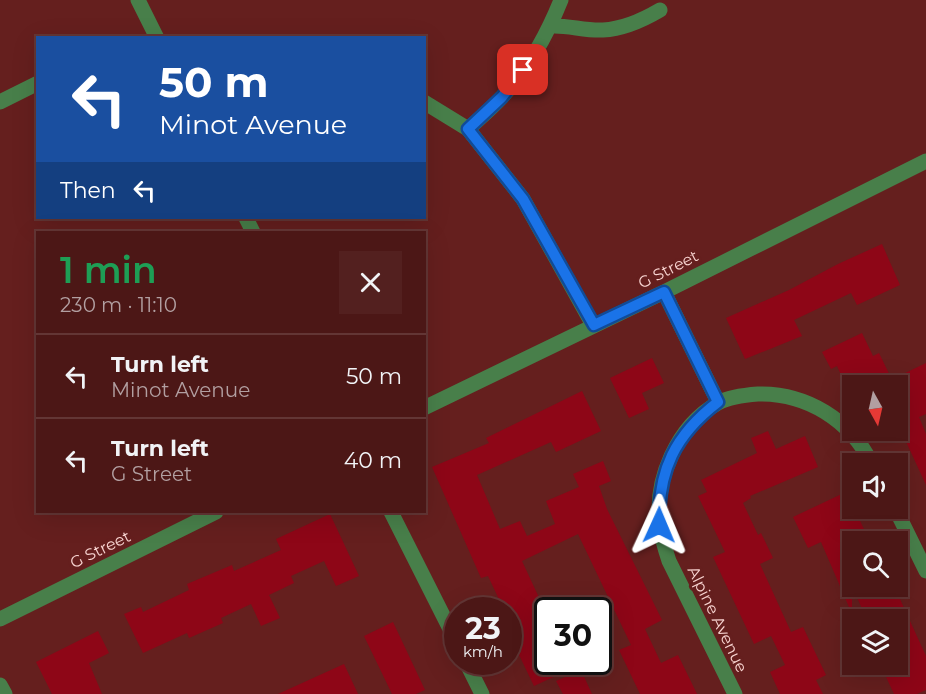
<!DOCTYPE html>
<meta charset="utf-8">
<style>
:root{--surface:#4c1716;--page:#53201f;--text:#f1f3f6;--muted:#b29fa1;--line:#633635}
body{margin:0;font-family:Montserrat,sans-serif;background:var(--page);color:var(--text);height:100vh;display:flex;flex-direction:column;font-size:22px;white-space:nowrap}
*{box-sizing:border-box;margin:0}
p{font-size:20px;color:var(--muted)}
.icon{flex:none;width:33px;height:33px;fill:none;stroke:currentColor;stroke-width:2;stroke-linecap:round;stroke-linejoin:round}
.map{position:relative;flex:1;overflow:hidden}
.panel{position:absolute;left:36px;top:231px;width:390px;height:282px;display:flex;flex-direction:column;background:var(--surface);border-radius:0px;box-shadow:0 6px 24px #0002,0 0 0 2px var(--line)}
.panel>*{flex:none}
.guide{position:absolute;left:36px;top:36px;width:390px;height:183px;border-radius:0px;box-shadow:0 6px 24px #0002,0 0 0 2px var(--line);background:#1a4fa0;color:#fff;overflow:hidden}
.needle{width:39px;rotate:172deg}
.fabs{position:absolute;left:842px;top:375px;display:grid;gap:12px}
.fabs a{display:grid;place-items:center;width:66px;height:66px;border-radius:0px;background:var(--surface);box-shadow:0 6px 24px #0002,0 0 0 2px var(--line);font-size:30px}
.speed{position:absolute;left:444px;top:597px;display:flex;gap:12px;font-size:30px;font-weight:700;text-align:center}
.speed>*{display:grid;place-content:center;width:78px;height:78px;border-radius:50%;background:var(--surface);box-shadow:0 6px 24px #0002,0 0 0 2px var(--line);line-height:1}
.speed small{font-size:15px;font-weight:400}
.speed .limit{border:3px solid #111;border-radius:9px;background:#fff;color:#111}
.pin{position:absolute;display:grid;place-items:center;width:51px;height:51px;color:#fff;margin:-26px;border-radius:12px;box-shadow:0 3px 9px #0006}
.me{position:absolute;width:66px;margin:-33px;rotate:1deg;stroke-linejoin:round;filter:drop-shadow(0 0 4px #0008)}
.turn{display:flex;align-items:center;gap:21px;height:126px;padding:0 24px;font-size:27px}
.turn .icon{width:78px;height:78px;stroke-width:2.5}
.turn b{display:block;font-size:42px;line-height:51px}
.then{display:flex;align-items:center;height:57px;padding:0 24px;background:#0003;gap:12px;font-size:22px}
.round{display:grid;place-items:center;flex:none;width:63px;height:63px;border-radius:0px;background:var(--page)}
.headline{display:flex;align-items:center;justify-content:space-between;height:102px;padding:0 24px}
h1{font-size:36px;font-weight:600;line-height:45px;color:#1e9e55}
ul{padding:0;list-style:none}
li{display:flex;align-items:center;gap:18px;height:84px;padding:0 24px;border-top:2px solid var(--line)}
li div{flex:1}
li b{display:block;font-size:22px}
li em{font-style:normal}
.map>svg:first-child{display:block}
.building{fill:#8e0617}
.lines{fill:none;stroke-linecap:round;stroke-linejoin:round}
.minor{stroke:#487f4a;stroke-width:15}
.route-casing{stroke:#114b97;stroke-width:15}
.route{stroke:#1a73e8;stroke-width:10}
.labels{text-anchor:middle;stroke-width:6;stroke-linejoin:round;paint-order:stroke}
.street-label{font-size:16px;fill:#f9d5d2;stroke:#651f1e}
</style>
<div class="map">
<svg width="926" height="694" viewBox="0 0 926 694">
<rect width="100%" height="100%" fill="#651f1e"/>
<path class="building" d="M882 244 900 285 857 305 851 293 794 320 802 336 745 359 726 318 789 290 838 264Z
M862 333 873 356 879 353 895 386H846L837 366 831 369 822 352Z
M652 358 664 383 642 393 649 409 629 418 610 378Z
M926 363V414L919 417 926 434V485L897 422V377Z
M582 391 601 431 556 452 551 442 477 475 500 529 520 521 527 536 555 524 546 501 579 487 573 474 603 461 611 481 599 486 607 509 662 620 645 629 661 663 678 655 697 694H640L619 650 631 645 578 534 522 561 548 617V662H555L560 674 534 686 508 632V610H504L488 576 481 578 432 467 489 443 486 438Z
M768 431 776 449 805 436 818 467 750 496 751 498 743 503 758 535 761 533 773 558 760 564 791 632 803 627 826 675 816 680 823 694H780L770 672 785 665 771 636 754 644 713 557 725 552 698 496 707 492 701 480 757 453 751 438Z
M846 492 852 504V508H854L870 542H852V614L821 542 808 548 793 517Z
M330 514 359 576 336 586 324 561 291 576 294 583 269 595 280 618 261 626 251 604 221 618 223 623 189 638 187 633 143 653 124 614 141 607 143 612 189 590 187 584 232 565 234 571 281 550 276 539Z
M852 586H894L926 656V690L917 694H894L880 664H897V620H867Z
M393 622 425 690 416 694H392L364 636Z
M98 631 109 653 89 663 102 694H52L36 662Z
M344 664 358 694H278Z
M581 670 592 694H563L556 681Z"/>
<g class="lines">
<path class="minor" d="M138 0 157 38
M551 26C568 25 585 31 603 30 624 29 643 20 660 10
M0 102 38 83
M424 102 468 129 523 199 593 325
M468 129C479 119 492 108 502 97 528 69 547 35 561 0
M246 218 253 232
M664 292 718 402
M424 408 664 292 926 161
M895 508 926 571
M391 512 458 645
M0 619 216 512
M466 662 482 694
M0 685 5 694
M735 694 669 561C665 549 661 537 660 525 654 480 677 426 718 403 729 397 744 395 758 394 807 393 850 420 872 464"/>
</g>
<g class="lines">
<g class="route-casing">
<path id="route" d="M523 70 502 97 468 129 523 199 594 325 664 292 718 402C675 435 658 470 659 525"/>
</g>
<use href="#route" class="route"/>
</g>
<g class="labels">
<g class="street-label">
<text transform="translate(668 269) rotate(-27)" y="6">G Street</text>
<text transform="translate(100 549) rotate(-26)" y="6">G Street</text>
<text transform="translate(718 619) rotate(64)" y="6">Alpine Avenue</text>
</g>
</g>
</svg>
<div class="fabs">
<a><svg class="needle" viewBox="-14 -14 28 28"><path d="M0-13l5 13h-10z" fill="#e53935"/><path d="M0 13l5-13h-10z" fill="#b29fa1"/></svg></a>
<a><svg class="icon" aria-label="sound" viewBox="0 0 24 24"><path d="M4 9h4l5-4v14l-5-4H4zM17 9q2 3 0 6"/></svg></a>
<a><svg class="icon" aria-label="search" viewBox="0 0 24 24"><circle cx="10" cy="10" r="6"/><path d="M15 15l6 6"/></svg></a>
<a><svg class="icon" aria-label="layers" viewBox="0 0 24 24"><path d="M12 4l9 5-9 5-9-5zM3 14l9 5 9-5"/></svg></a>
</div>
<div class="speed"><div>23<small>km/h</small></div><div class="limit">30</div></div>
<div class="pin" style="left:523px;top:70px;background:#d93025"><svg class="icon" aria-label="arrive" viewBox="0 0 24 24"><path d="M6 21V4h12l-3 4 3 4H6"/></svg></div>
<svg class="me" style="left:659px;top:525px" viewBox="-20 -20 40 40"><path d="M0-17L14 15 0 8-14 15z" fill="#1a73e8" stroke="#fff" stroke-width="4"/></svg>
<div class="guide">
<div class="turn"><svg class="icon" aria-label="left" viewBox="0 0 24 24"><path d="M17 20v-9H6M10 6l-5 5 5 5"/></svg><div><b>50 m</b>Minot Avenue</div></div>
<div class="then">Then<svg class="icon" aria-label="left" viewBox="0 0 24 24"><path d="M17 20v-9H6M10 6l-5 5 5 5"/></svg></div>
</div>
<section class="panel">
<div class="headline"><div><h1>1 min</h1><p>230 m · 11:10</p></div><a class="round"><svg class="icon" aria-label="close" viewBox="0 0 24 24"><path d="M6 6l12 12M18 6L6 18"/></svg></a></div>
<ul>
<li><svg class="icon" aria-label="left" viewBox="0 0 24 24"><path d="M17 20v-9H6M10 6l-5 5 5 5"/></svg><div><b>Turn left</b><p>Minot Avenue</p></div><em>50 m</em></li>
<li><svg class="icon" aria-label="left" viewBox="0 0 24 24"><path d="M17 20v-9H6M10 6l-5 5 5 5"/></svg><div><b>Turn left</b><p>G Street</p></div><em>40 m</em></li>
</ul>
</section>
</div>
